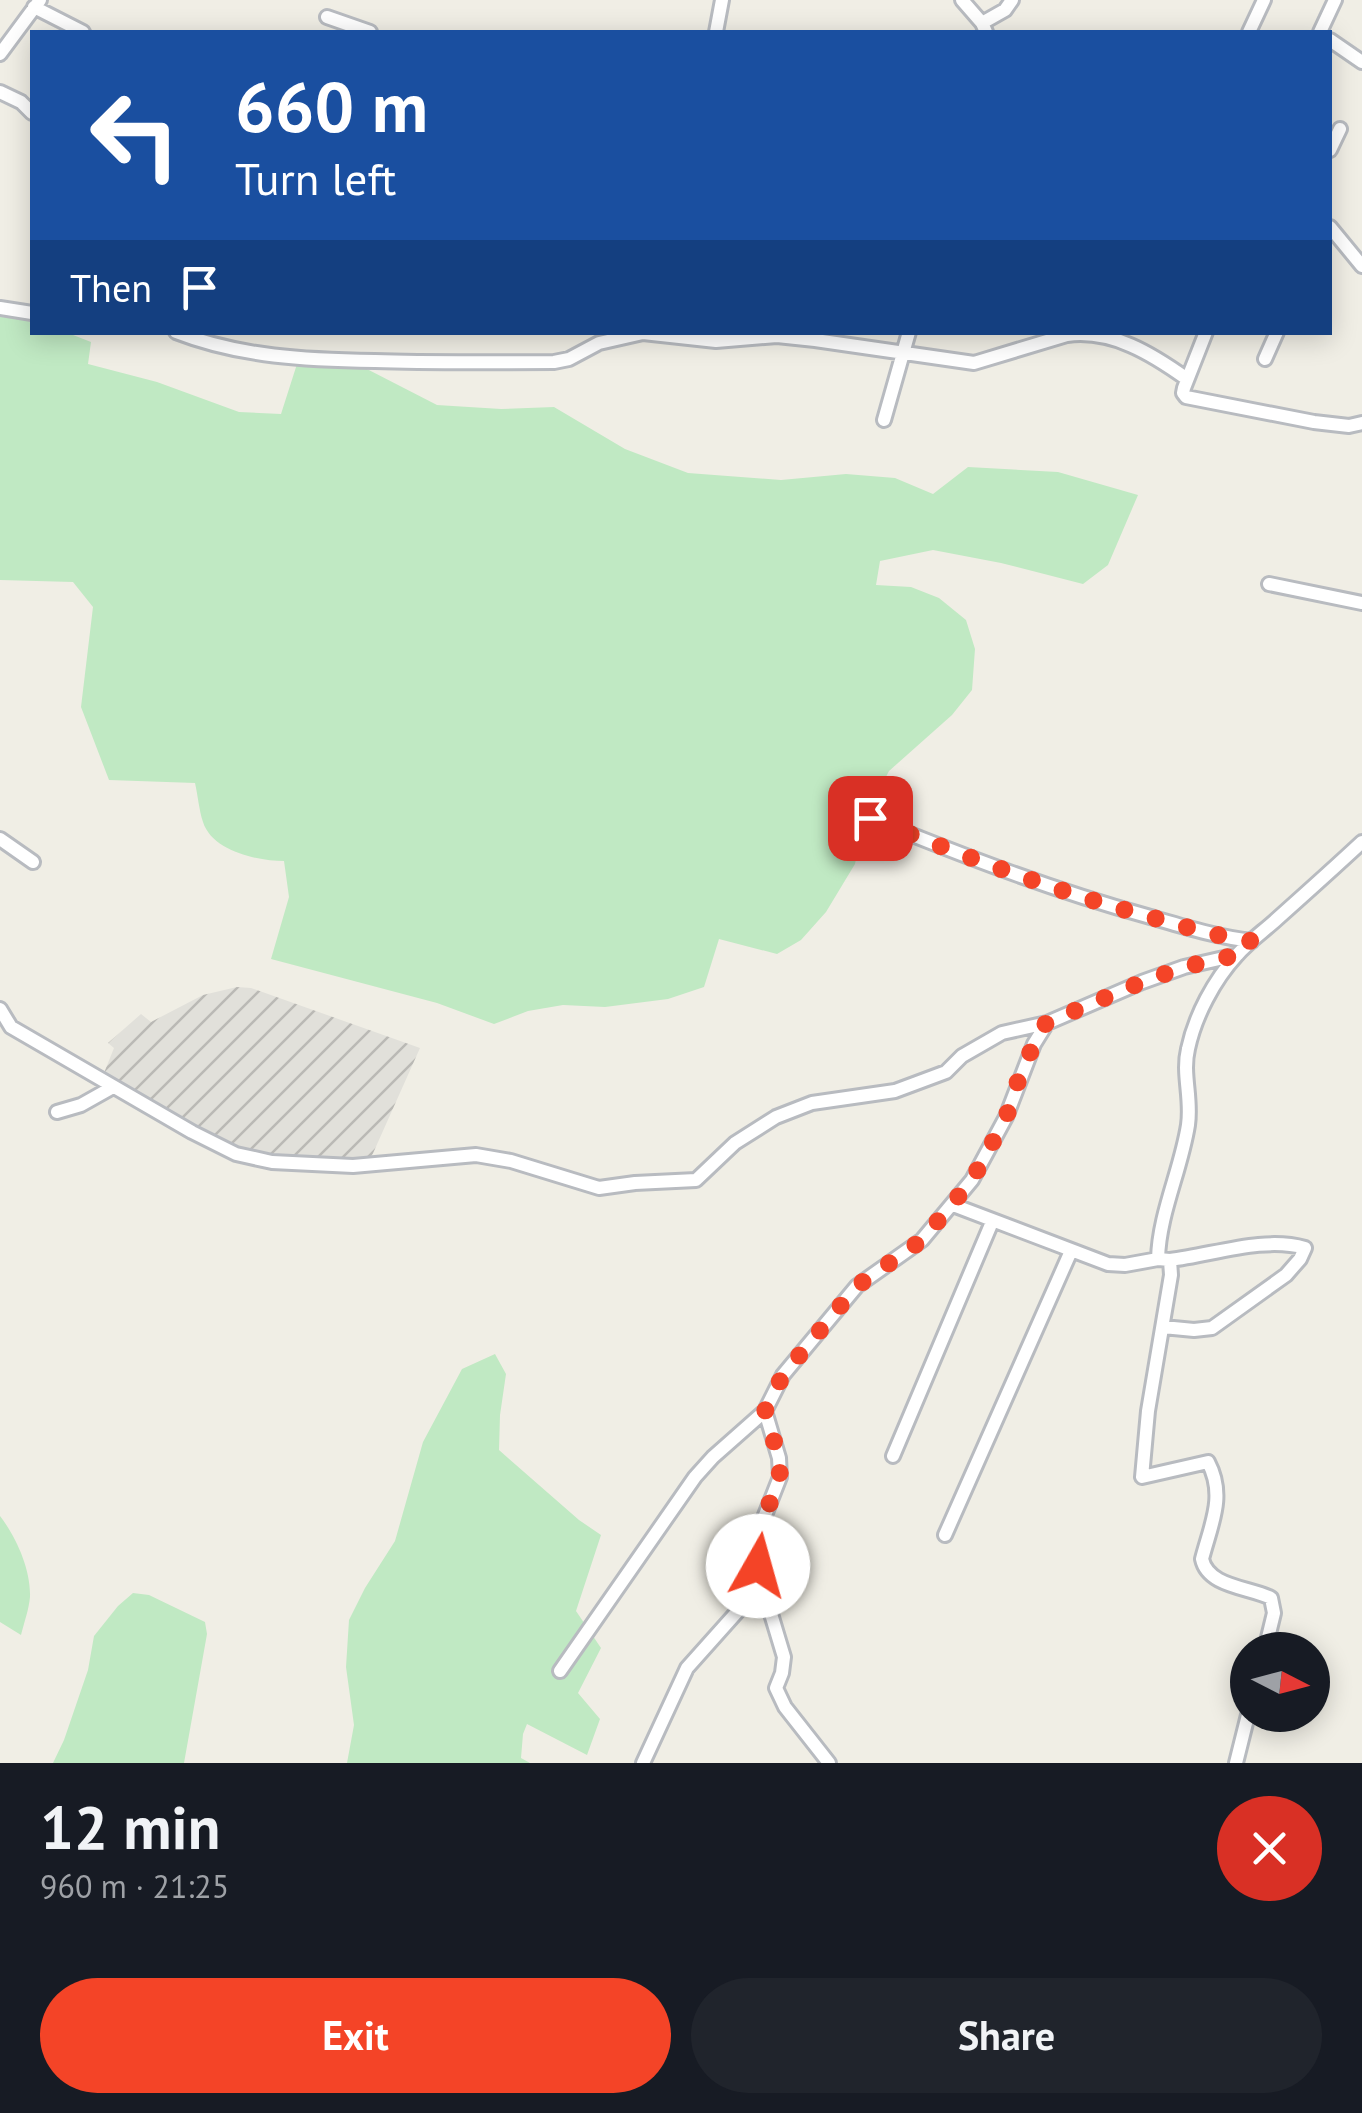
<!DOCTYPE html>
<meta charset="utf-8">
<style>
:root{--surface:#171b24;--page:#20242c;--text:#f1f3f6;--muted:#9ea1a6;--accent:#f44427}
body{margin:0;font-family:"PT Sans",sans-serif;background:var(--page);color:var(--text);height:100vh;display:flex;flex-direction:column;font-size:38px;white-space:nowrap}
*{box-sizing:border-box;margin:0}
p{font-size:32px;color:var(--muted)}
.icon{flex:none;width:55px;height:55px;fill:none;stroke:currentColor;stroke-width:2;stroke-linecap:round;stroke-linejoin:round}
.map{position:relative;height:1763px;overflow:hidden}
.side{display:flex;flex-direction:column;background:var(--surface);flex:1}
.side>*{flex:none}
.hud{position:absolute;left:30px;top:30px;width:1302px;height:305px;border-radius:0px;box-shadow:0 5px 25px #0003;background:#1a4fa0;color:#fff;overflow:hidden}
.needle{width:65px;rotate:96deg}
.controls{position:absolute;left:1230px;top:1632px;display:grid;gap:20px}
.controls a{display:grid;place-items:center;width:100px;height:100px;border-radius:50%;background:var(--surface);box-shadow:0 5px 25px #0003;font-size:50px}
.pin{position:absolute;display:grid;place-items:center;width:85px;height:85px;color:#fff;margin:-42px;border-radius:20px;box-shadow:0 5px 15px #0006}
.me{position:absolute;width:110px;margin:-55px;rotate:7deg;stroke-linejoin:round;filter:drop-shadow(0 0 8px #0008)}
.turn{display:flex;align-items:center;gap:35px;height:210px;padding:0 40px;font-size:45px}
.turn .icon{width:130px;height:130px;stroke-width:2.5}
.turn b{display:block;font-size:70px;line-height:85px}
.then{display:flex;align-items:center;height:95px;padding:0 40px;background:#0003;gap:20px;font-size:38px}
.round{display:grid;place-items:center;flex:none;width:105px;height:105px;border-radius:52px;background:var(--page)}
.summary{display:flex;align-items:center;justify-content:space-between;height:170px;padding:0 40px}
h1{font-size:60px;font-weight:700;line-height:75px}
.action{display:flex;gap:20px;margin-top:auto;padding:20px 40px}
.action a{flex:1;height:115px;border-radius:60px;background:var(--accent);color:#fff;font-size:40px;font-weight:700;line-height:115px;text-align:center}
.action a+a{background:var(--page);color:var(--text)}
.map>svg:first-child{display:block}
.industrial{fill:url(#industrial-furrows)}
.green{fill:#c0e9c3}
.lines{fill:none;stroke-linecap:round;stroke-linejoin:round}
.minor-casing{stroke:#b8bbc0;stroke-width:18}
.minor{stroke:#fff;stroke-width:12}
.route{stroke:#f44427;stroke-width:18;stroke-dasharray:0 32.4}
</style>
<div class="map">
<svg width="1362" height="1763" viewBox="0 0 1362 1763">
<defs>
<pattern id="industrial-furrows" width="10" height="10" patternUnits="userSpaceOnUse" patternTransform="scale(2.5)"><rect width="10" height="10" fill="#e1e0da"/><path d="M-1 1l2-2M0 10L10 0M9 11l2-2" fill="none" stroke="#bab9b5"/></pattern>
</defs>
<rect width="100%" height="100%" fill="#f0eee5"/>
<path class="industrial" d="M237 987 251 988 420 1048 370 1160 333 1161 268 1156 235 1149 102 1078 114 1048 108 1043 141 1014 151 1022 203 995Z"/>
<path class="green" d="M0 314 32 320V332L68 333 91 342 88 364 157 382 239 412 281 414 297 364 363 367 437 405 501 409 554 407 625 449 688 473 781 480 846 474 895 478 933 494 968 467 1058 472 1138 495 1108 565 1083 584 1001 563 933 550 880 561 876 585 911 587 939 598 966 620 975 649 972 690 952 715 889 771 864 819 855 864 826 912 801 940 777 954 719 939 704 987 668 999 605 1007 563 1005 528 1011 494 1024 437 1003 271 959 289 897 284 861C258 861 212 851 203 822 199 810 198 796 195 783L109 780 81 707 93 607 73 582 0 580Z
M495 1354 506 1374 500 1415 499 1450 579 1520 601 1535 576 1611 601 1648 578 1693 600 1719 587 1755 527 1724 523 1734 521 1758 530 1763H347L354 1725 346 1667 349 1620 365 1588 395 1541 423 1442 462 1369Z
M0 1516C16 1537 31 1569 30 1597 29 1609 24 1623 21 1635L0 1622Z
M133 1593 149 1595 205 1622 207 1634 184 1763H53L64 1740 88 1670 94 1636 118 1606Z"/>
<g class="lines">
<g class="minor-casing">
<path id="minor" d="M962 0 982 23 986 32
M34 7 83 32
M327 17 370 32
M982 23 1005 10 1012 0
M716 32 722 0
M1249 32 1264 0
M1320 32 1335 0
M1330 40 1362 62
M0 54 40 0
M0 92 21 102 32 113
M1330 150 1340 129
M1330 227 1362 266
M0 308 32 313
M176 332C240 357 307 360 375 361 434 363 494 362 554 362L569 359 599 343 643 333 716 341 777 336 815 340 974 363 1067 335C1112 329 1152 354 1187 379
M1206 332 1184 388 1183 393 1186 397 1314 422 1349 426 1362 423
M1265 359 1277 332
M884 420 909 332
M1269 584 1362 603
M870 818C961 855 1052 890 1147 916 1182 926 1217 937 1252 941
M0 839 33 862
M0 1009 11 1027 192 1132 236 1154 272 1162 353 1166 476 1155 511 1161 599 1188 635 1183 696 1180 735 1143 776 1117 812 1103 895 1091 946 1072 962 1056 1002 1033 1047 1023
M57 1112 81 1105 113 1087
M953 1205 1108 1264 1125 1265 1158 1259
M1163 1327 1194 1330 1212 1328 1286 1275 1300 1259 1305 1248C1263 1236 1213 1255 1170 1260
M893 1456 992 1222
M945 1535 1071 1251
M762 1584 784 1657 782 1673 776 1688 785 1707 829 1763
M1265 1650 1274 1613 1271 1598C1249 1587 1208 1587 1202 1559 1211 1524 1226 1496 1208 1462L1142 1477 1148 1411 1171 1275 1170 1260 1158 1259C1159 1214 1181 1170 1188 1125 1192 1098 1182 1074 1188 1049 1195 1016 1214 980 1237 955 1248 942 1264 931 1277 919 1305 894 1334 868 1362 842
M560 1671 695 1477 713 1457 765 1411
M643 1763 687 1668 762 1584 758 1566V1533L780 1477 779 1458 765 1411 783 1375 857 1286 922 1240 972 1180 1006 1117 1034 1044 1047 1023 1142 982 1184 967 1237 955
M1236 1763 1248 1715"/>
</g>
<use href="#minor" class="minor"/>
</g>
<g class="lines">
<path class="route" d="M758 1566V1533L780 1477 779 1458 765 1411 783 1375 857 1286 922 1240 972 1180 1006 1118 1019 1078 1034 1044 1046 1023 1142 982 1184 967 1237 955 1252 941C1219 937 1187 927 1154 918 1057 892 964 856 870 818"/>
</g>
</svg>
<div class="controls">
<a><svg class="needle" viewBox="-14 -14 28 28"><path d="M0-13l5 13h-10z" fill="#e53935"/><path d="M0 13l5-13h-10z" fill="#9ea1a6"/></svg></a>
</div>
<div class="pin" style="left:870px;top:818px;background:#d93025"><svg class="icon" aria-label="arrive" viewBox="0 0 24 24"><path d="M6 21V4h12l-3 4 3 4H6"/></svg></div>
<svg class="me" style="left:758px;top:1566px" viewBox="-20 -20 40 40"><circle r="19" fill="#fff"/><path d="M0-13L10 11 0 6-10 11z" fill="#f44427"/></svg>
<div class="hud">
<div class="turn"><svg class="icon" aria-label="left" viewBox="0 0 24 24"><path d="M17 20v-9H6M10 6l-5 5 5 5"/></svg><div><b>660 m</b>Turn left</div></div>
<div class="then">Then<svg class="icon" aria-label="arrive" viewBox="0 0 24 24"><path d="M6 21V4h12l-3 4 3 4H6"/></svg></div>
</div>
</div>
<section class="side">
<div class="summary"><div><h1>12 min</h1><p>960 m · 21:25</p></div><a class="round" style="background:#d93025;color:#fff"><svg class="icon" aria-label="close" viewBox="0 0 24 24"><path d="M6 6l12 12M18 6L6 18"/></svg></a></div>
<div class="action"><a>Exit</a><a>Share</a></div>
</section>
